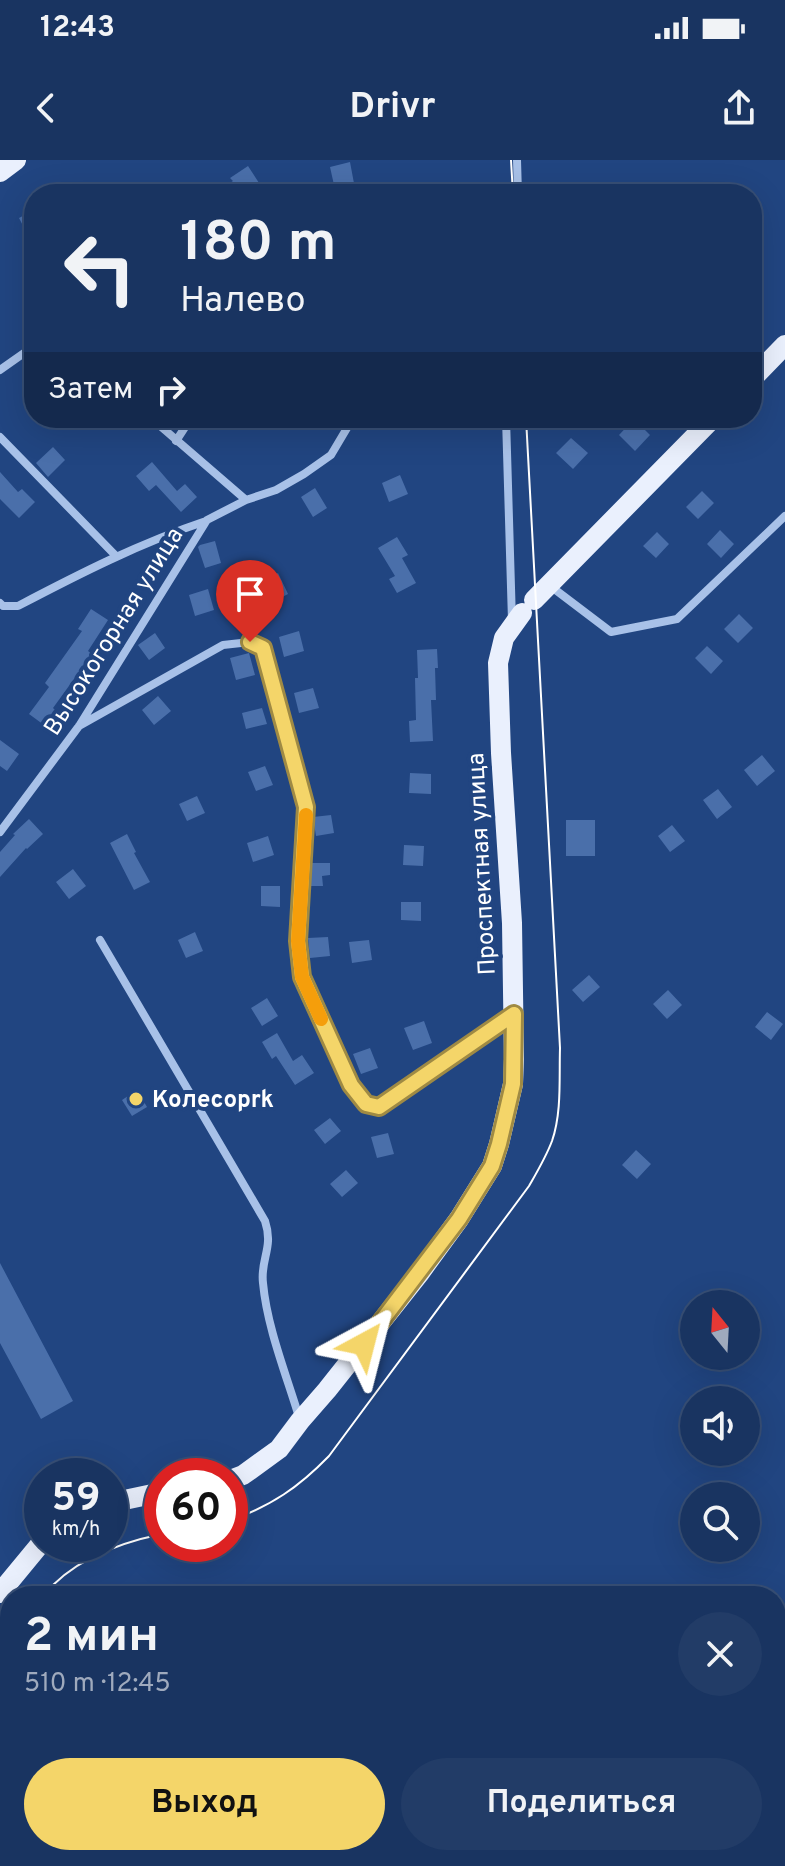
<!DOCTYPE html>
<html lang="ru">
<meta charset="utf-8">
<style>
:root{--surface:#193461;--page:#223c67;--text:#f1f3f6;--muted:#9faabd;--line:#374f76;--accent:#f4d569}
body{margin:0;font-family:Overpass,sans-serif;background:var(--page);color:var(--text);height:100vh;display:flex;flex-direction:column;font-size:30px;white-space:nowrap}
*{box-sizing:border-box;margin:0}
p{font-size:26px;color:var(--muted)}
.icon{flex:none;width:44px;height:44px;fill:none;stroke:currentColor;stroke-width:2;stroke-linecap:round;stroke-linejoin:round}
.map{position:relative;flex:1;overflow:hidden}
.panel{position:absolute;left:0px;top:1426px;width:786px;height:280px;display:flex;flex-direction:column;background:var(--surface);border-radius:32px 32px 0 0;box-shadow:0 8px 32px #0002,0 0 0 2px var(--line)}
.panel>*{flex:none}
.guide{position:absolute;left:24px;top:24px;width:738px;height:244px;border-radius:32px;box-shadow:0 8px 32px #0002,0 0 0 2px var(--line);background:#193461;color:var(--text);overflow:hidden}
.needle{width:52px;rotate:342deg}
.buttons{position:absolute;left:680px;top:1130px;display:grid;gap:16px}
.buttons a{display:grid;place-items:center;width:80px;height:80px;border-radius:50%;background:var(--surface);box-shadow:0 8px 32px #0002,0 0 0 2px var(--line);font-size:40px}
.speed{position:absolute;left:24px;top:1298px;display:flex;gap:16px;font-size:40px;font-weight:700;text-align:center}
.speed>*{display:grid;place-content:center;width:104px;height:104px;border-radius:50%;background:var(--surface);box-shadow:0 8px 32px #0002,0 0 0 2px var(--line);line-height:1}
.speed small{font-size:20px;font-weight:400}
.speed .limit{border:12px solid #d22;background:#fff;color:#111}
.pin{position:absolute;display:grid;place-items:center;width:68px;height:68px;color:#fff;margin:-82px -34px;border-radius:50% 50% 50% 0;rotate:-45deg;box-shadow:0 0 8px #0007}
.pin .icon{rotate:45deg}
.me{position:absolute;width:88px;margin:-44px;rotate:38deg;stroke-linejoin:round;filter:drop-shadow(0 0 6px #0008)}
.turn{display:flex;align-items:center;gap:28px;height:168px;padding:0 24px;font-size:36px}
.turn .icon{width:104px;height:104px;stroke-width:2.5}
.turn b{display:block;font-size:56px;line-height:68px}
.then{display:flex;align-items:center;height:76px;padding:0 24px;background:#0003;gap:16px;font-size:30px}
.round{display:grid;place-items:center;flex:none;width:84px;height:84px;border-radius:42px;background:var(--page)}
.headline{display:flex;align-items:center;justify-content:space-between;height:136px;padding:0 24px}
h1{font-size:48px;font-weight:700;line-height:60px}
.cta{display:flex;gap:16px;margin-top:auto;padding:16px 24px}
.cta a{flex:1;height:92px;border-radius:48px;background:var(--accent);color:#111;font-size:32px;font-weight:700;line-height:92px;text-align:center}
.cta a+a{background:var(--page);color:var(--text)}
.status{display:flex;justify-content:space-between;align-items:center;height:56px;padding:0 40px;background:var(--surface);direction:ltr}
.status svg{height:22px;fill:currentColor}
header{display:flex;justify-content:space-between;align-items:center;height:104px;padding:0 24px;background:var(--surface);font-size:36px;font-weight:700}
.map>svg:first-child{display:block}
.building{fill:#4a6faa}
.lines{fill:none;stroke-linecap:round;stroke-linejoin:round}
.minor{stroke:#a8c1e8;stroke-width:8}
.primary{stroke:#eaf0fd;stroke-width:20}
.tram{stroke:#fff;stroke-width:2}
.route-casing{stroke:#9f8a44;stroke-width:20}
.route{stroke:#f4d569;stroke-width:14}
.slow{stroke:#f59e0b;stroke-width:14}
.poi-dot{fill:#f4d569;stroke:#214581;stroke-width:3}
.labels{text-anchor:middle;stroke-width:8;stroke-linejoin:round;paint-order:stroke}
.street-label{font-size:24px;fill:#fff;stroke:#214581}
.poi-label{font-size:24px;font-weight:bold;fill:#fff;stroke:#214581;text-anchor:start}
</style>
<div class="status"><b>12:43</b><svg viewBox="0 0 49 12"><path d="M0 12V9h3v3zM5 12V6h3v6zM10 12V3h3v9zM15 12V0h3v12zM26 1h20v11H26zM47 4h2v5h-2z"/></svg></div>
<header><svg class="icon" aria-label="back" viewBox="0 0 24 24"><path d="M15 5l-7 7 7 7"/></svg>Drivr<svg class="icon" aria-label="share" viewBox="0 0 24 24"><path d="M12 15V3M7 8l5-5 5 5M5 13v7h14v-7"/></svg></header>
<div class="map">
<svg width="785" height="1706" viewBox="0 0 785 1706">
<rect width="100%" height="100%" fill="#214581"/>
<path class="building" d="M350 2 356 34H336L330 7Z
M248 6 259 23 242 34H213L233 21 230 18Z
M34 50V87L19 58Z
M634 259 650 275 635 291 619 275Z
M571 278 588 293 573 309 556 293Z
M53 287 65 300 48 317 36 303Z
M152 302 177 331 185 324 197 337 181 352 156 325 149 331 136 316Z
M0 312 18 332 22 329 35 342 19 358 0 339Z
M400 315 408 334 389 342 382 323Z
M315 328 327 348 313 357 301 337Z
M702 331 714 343 698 359 686 347Z
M720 370 734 384 721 398 707 384Z
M657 372 669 384 656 398 643 386Z
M397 377 408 395 402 398 416 423 397 433 389 419 395 416 378 388Z
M215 381 221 403 205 408 198 387 200 385Z
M278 413 288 434 269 444 259 423Z
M208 429 214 450 195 456 189 435Z
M91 449 108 460 88 491 92 494 53 548 55 550 44 565 29 554 49 527 45 523 82 471 78 469Z
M739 454 753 468 738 483 724 469Z
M299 471 304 491 284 497 279 477Z
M155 473 165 488 149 500 138 485Z
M707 486 723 501 711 514 695 498Z
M437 489 438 508H435L436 540H431L433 581 410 582 409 561 416 560 415 518H418L417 490Z
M249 493 255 515 236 520 230 498Z
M313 528 319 548 299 553 294 533Z
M158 536 171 551 154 565 142 550Z
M262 548 267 564 246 569 242 553Z
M0 580 19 594 7 611 0 606Z
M762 595 775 611 757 626 744 610Z
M265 606 273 625 256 631 248 612Z
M410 613 431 614V634L409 633Z
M718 629 732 647 717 659 703 640Z
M197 636 205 653 187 661 179 644Z
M331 655 334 673 316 676 313 657Z
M29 659 43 674 27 689 26 688 0 717V692L15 675 13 674Z
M566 660H595V696H566Z
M672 665 685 681 670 692 658 676Z
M127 674 136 692 134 693 150 722 134 730 110 683Z
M268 676 274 695 253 702 247 683Z
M404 685 424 686 423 706 403 705Z
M310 703H330V715L322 716 323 726H310Z
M73 709 86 726 69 739 56 722Z
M261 726H280V747L261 746Z
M401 742H421V761L401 760Z
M195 772 203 791 186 798 178 780Z
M328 777 330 796 310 798 308 778Z
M369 780 372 800 352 803 349 782Z
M589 815 600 827 583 842 572 830Z
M668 830 682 845 667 859 653 844Z
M267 838 278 856 262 866 251 848Z
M767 852 783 864 771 880 755 867Z
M424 861 432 883 413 890 404 868Z
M277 873 293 901 302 895 314 913 295 925 276 896 272 899 262 882Z
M370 888 378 908 361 914 353 894Z
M137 930 147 947 132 956 122 940Z
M330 958 341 971 325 984 314 970Z
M388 973 394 994 377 998 371 977Z
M636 990 651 1004 637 1019 622 1005Z
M346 1010 358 1023 342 1037 330 1024Z
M0 1103 73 1241 41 1259 0 1183Z"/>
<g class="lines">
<path class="minor" d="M517 0 518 34
M264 34 287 29 299 34
M0 210 34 186
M151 258 246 340
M506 258 512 461
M0 277 116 396
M176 281 191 258
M549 425 611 472 677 459 785 356
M0 443 3 446H18C79 414 140 383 206 361
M79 566 223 485 250 482 263 488 306 647 298 781 302 817 351 925 366 944 379 947 510 857
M0 672 79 566 207 360 246 340 276 330 304 314 331 295 353 258
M100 780 265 1061C274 1088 260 1099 263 1123 267 1167 286 1214 299 1257"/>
<path class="primary" d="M0 12 16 0
M752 219 785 185
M534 440 713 258
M230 1320 243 1315 279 1289 300 1261 327 1230 419 1114 459 1059 492 1006 499 984 513 924 514 899 512 763 501 593 498 503 504 478 522 453
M110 1343 162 1332
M0 1433 42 1382"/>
<path class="tram" d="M511 0 513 34
M230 1361C272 1345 298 1328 329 1296L529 1026C537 1012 546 997 552 981 562 952 559 918 560 888L526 258
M43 1436C72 1400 118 1383 162 1374
M0 1492 10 1478"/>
</g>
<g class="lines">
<g class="route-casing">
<path id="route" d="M250 482 263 488 306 647 298 781 302 817 351 925 366 944 379 947 514 854 513 924 499 984 492 1006 459 1059 364 1184"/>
</g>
<use href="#route" class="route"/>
<path class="slow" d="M306 655 298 781 302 817 321 859"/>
</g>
<circle class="poi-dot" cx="136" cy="939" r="8"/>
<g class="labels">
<g class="street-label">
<text transform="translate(113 471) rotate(-58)" y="8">Высокогорная улица</text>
<text transform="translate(481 704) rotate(-93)" y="8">Проспектная улица</text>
</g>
<g class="poi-label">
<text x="152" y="947">Колесоprk</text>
</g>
</g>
</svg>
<div class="buttons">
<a><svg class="needle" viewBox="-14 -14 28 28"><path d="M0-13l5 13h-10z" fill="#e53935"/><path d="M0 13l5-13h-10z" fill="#9faabd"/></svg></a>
<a><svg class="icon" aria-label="sound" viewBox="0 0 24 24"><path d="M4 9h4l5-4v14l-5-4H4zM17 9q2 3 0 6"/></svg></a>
<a><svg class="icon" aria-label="search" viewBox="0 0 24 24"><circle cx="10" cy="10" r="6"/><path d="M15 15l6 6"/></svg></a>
</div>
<div class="speed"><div>59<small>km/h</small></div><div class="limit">60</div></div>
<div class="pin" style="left:250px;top:482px;background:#d93025"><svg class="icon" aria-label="arrive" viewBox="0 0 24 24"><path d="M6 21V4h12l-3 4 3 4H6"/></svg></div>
<svg class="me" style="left:364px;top:1184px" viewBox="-20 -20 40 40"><path d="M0-17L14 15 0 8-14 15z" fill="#f4d569" stroke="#fff" stroke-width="4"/></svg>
<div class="guide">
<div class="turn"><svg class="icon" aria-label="left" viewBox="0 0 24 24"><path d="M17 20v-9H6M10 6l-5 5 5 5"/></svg><div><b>180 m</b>Налево</div></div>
<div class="then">Затем<svg class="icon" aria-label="right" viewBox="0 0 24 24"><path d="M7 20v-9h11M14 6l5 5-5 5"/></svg></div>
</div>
<section class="panel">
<div class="headline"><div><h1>2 мин</h1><p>510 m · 12:45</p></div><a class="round"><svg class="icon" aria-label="close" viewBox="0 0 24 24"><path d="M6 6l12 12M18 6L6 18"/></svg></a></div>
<div class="cta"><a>Выход</a><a>Поделиться</a></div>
</section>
</div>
